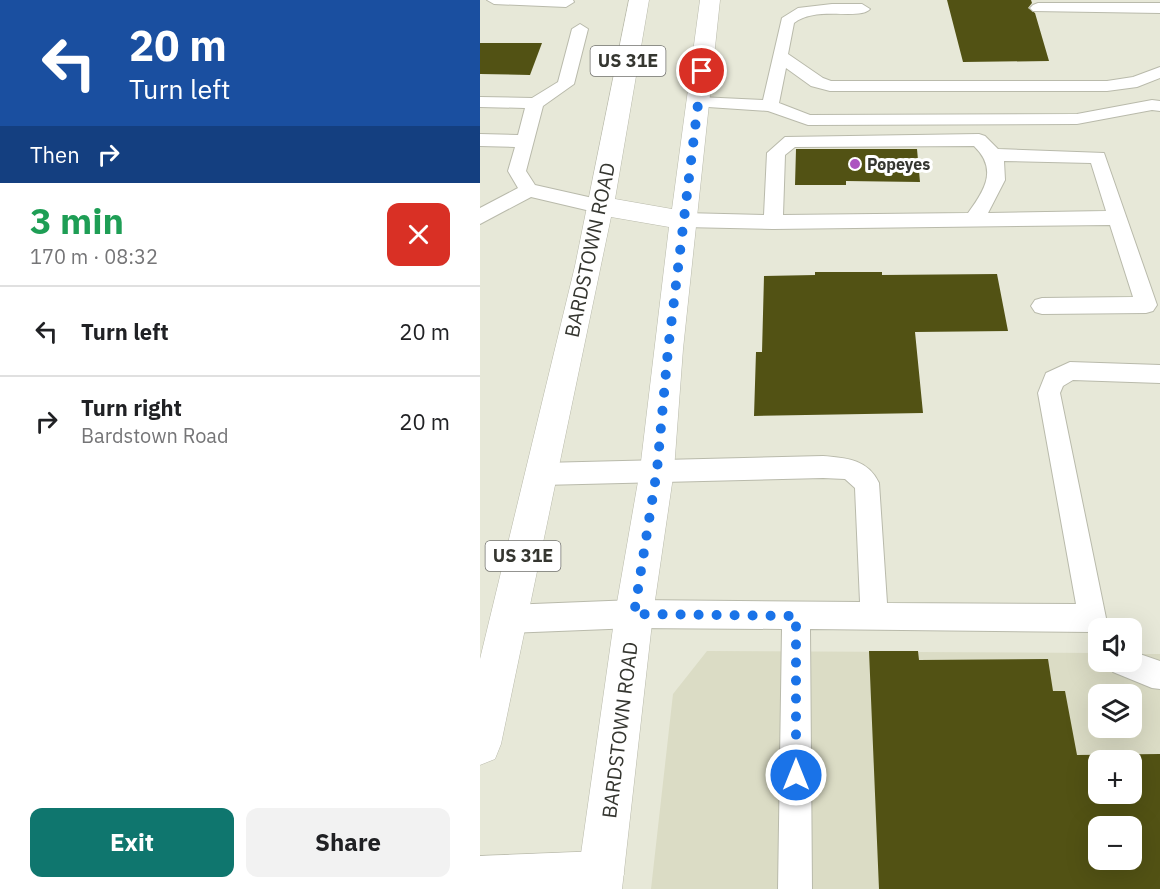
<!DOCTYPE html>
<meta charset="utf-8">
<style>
:root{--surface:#fff;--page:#f2f2f2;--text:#202124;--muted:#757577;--line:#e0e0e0;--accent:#0f766e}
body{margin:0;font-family:"IBM Plex Sans",sans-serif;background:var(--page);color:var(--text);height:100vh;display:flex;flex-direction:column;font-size:22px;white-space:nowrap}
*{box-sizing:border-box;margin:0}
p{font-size:20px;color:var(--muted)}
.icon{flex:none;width:33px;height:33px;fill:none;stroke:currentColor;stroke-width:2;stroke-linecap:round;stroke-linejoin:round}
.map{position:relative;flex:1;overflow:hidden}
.details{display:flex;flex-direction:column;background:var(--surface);width:480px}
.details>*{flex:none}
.banner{background:#1a4fa0;color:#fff;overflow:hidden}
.controls{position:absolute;left:608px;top:618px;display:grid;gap:12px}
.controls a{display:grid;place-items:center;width:54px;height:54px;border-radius:12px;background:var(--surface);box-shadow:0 6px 24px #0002;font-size:30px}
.pin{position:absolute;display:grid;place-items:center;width:51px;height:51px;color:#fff;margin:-26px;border:3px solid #fff;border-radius:50%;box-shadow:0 2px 6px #0007}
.me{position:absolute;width:66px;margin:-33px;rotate:0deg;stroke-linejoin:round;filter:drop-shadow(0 0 4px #0008)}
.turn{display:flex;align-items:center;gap:21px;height:126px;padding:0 30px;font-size:27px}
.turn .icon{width:78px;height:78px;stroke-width:2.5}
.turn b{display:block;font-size:42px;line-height:51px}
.then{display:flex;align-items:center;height:57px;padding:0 30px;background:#0003;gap:12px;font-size:22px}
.round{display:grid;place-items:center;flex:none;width:63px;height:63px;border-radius:12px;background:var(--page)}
.head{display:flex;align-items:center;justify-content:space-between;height:102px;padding:0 30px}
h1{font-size:36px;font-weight:800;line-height:45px;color:#1e9e55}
.primary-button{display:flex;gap:12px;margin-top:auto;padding:12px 30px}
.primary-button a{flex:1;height:69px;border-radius:12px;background:var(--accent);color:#fff;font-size:24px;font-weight:800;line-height:69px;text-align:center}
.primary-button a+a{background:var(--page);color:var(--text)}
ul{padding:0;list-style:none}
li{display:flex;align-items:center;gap:18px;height:90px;padding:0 30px;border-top:2px solid var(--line)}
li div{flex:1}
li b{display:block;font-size:22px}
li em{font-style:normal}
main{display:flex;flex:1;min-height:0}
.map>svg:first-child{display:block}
.built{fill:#dbdcc5;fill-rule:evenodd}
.building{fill:#525214;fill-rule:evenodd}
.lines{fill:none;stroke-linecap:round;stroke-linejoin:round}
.lane-casing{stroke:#b9baab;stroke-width:2}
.street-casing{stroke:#b9baab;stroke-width:1}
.primary-casing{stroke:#b9baab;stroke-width:1}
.lane{fill:#fff;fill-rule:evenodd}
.street{fill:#fff;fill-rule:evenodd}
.primary{fill:#fff;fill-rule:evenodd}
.route{stroke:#1a73e8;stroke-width:10;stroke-dasharray:0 18}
.poi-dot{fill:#ac54c0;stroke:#fff;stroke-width:2}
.labels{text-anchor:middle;stroke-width:6;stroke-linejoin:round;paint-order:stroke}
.far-poi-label{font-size:16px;font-weight:bold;fill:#353630;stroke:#fff;text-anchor:start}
.shield{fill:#fff;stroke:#72726e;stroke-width:1.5}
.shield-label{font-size:18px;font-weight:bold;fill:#353630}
.street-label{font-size:20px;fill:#353630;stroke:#fff}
</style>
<main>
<section class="details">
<div class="banner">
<div class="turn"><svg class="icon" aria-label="left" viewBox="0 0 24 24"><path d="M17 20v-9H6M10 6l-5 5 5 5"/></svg><div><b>20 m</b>Turn left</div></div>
<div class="then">Then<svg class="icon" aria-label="right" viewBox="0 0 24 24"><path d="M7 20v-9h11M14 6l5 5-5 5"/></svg></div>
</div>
<div class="head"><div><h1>3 min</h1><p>170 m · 08:32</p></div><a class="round" style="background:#d93025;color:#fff"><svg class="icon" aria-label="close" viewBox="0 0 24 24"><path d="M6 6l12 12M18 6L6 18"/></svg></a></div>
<ul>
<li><svg class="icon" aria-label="left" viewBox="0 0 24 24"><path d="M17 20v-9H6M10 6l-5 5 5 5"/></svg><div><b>Turn left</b></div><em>20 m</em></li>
<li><svg class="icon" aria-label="right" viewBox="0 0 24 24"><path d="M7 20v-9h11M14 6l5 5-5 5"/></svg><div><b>Turn right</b><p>Bardstown Road</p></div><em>20 m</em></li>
</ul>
<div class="primary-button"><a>Exit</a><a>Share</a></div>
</section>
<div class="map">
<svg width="680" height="889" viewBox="0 0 680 889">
<rect width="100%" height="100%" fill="#e7e8d8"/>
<path class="built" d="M227 651 618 653V662H651V654H680V889H171L193 694ZM618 694H651V728H618ZM618 760H651V794H618ZM618 826H651V860H618Z"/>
<path class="building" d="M467 0H551L552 3 548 8 555 13 569 61 483 62Z
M0 43H62L50 75 0 74Z
M316 149H437L440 182 366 181V185H315Z
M335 272H402V275L517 274 528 331 435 332 443 413 274 416 276 352H282L284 276 335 275Z
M389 651H438L439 660 568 659 573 691H585L597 755 680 754V889H399ZM618 760H651V794H618ZM618 826H651V860H618Z"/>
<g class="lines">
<g class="lane-casing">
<path id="lane" d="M7 0H93L94 2 86 7 14 4Z
M558 3H680V13L553 11 550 8 553 5Z
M352 4H382L390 9C379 21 337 5 314 23L308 54 343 78 351 81H627L653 77 680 67V78L657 87 627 91H350L331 86 306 68 299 103 330 115 597 114 672 100 680 101V111L672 110 597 124 328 125 288 111 213 106 210 102 213 98 219 97 283 100 302 18 318 8Z
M100 24 108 29 94 84 63 106 46 171 55 185 126 201 129 206 126 211 119 213 51 197 0 224V208L38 188 28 171 35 147 0 146V134L38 135 45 108 0 107V97L52 98 78 82 92 29Z
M499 134 505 136 518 149 624 153 677 305 673 311 666 313 562 314 555 312 551 306 555 300 562 298 653 297 630 225 293 229 204 227 197 225 194 220 197 215 204 213 284 215 287 153 305 137ZM494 146C518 169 505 190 488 213L303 215 305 155 315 147ZM524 161 611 163 626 211 508 213 525 180Z
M590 362 680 365V383L593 380 583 386 580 393 626 618 622 628 612 632 330 629 332 889H298L302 629 154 628 28 633 18 629 14 619 18 609 28 605 154 600 380 602 375 488 365 479 343 478 62 485 53 482 50 474 53 466 62 463 343 456C366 458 388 459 399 483L407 603 596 604 558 393 566 373Z
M651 651 680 661V689L672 688 633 672 629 662H651Z"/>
</g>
<g class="street-casing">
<path id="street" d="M121 851 137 858 144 874 137 889H0V856Z"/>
</g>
<g class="primary-casing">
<path id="primary" d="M149 0H169L135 199 192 209 220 0H240L203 349 194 470 173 614 142 889H96L135 614 160 470 189 227 131 217 21 744 15 759 0 765V659L95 266Z"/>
</g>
<use href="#lane" class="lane"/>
<use href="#street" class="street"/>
<use href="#primary" class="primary"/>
</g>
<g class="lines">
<path class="route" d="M222 71 188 350 177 470 154 614 316 616V775"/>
</g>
<circle class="poi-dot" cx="375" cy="164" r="6"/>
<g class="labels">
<g class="far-poi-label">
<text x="387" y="170">Popeyes</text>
</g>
<g class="shield">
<rect x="110.5" y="46" width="75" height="30" rx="4.5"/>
<rect x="5.5" y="541" width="75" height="30" rx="4.5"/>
</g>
<g class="shield-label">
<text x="148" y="67">US 31E</text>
<text x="43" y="562">US 31E</text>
</g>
<g class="street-label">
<text transform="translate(110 250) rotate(-78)" y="7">BARDSTOWN ROAD</text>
<text transform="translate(140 730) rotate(-83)" y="7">BARDSTOWN ROAD</text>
</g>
</g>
</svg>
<div class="controls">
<a><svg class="icon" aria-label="sound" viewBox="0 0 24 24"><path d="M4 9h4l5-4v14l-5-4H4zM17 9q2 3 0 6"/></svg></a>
<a><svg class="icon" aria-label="layers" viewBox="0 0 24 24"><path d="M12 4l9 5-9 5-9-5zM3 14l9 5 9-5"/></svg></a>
<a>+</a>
<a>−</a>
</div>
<div class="pin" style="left:222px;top:71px;background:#d93025"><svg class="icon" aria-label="arrive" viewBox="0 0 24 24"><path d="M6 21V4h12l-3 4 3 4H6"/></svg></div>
<svg class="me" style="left:316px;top:775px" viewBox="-20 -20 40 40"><circle r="17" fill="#1a73e8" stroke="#fff" stroke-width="3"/><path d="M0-11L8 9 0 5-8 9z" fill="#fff"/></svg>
</div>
</main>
